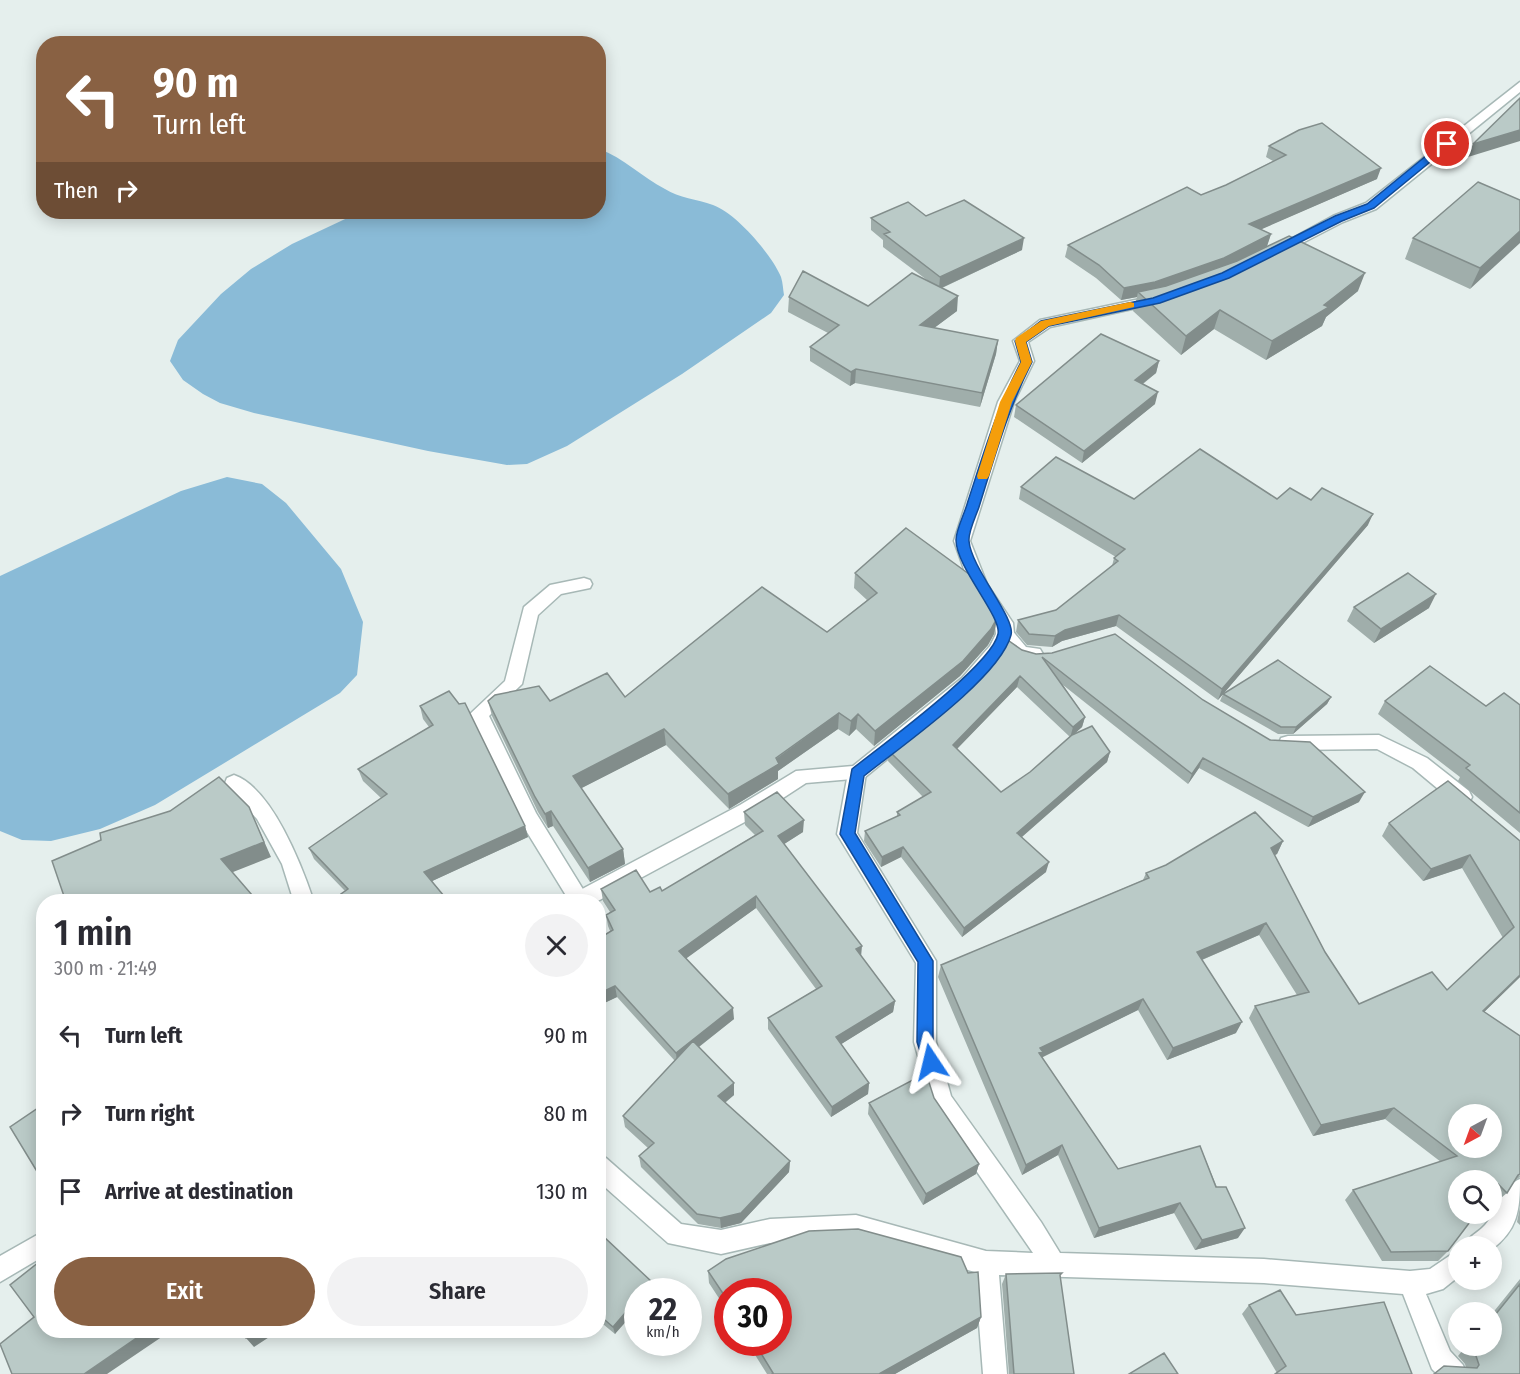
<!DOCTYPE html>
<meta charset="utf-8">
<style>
:root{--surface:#fff;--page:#f2f2f3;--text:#2b2b33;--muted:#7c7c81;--accent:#896143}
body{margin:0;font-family:"Fira Sans Condensed",sans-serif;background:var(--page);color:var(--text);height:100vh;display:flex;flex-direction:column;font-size:22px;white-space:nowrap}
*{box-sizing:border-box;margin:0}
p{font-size:20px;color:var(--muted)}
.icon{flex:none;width:33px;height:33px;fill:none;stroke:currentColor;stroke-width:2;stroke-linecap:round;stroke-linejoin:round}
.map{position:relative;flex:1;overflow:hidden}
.sheet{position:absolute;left:36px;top:894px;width:570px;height:444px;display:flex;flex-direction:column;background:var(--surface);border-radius:24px;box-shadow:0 3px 15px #0003}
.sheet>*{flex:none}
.hud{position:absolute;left:36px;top:36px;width:570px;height:183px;border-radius:24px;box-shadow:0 3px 15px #0003;background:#896143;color:#fff;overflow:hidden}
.needle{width:39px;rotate:221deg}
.controls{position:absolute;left:1448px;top:1104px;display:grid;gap:12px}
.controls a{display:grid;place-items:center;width:54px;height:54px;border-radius:50%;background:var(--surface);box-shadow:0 3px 15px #0003;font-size:30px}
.speed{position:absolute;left:624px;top:1278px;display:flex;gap:12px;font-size:30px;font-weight:700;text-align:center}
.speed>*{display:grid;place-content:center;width:78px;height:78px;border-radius:50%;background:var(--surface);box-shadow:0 3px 15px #0003;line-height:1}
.speed small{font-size:15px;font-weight:400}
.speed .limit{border:9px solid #d22;background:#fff;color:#111}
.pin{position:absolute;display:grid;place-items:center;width:51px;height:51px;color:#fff;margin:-26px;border:3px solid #fff;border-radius:50%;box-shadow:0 2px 6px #0007}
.me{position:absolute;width:66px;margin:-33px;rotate:350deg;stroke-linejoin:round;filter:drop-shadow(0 0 4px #0008)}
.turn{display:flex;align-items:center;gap:21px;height:126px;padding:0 18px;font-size:27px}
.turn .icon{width:78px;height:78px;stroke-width:2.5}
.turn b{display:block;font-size:42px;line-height:51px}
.then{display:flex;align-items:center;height:57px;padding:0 18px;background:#0003;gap:12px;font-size:22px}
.round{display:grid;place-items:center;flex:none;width:63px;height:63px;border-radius:32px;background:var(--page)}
.headline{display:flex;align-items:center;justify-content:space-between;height:102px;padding:0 18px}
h1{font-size:36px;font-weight:600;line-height:45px}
.cta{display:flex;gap:12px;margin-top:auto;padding:12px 18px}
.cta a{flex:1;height:69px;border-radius:36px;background:var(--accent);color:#fff;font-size:24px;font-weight:600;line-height:69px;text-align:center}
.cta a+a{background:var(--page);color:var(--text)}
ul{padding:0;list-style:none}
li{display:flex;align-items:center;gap:18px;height:78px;padding:0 18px}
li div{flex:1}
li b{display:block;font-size:22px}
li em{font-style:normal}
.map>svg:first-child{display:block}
.water{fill:#8abbd7}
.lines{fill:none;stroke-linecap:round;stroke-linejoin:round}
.service-casing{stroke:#a7b8b6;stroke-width:3}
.minor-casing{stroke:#a7b8b6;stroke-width:3}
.service{fill:#fff;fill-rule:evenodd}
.minor{fill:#fff;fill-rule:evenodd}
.wall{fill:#a0aeab;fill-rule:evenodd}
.shaded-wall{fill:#828d8b}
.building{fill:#bacac7;stroke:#828d8b;stroke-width:1.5;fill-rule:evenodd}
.route{fill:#1a73e8;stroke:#114b97;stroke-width:1.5}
.slow{fill:#f59e0b}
</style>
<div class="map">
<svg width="1520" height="1374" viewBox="0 0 1520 1374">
<rect width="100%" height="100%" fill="#e5efed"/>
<path class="water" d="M599 149C624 158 642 177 665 189 679 198 697 199 713 205 736 213 772 255 781 277 783 283 783 290 784 295L771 313 682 374 567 446 527 464 507 465 428 451 254 413 220 403 203 394 183 380 170 361 178 340 221 294 251 269 292 244 360 212H598Z
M227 477 262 484 286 503 341 569 363 622 357 675 340 693 155 805 100 829 51 841 22 840 0 831V576L181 491Z"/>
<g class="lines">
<g class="service-casing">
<path id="service" d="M1520 82V92L1376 209 1343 222 1281 254 1276 255 1269 251 1333 216 1366 203Z
M1159 295 1164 296V302L1050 327 1028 342 1034 361 1014 402 970 541 987 584 1013 623 1014 634 1003 655 974 688 864 778 806 783 754 817 596 902H566L569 896 740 805 796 771 853 766 962 678 990 646 996 634 995 624 970 586 954 541 998 402 1020 361 1013 341 1040 320Z
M234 775C272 788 302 866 314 902H294L282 864 257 819 225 783 227 778Z"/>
</g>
<g class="minor-casing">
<path id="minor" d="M584 578 590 580 592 584 590 588 561 594 538 615 522 684 489 716 536 813 589 899 588 902H570L522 824 470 714 505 681 524 607 550 585Z
M1005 627 1011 629 1026 647 1040 649 1043 654 1040 659 1034 661 1015 658 996 634 999 629Z
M1379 735 1427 758 1469 791 1472 797 1469 803 1462 805 1455 803 1413 768 1377 749 1288 750 1281 748 1279 743 1281 738 1288 736Z
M857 765 864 768 866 773 857 833 936 961V1042L951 1096 1041 1222 1060 1253 1264 1259 1410 1271 1430 1269 1458 1250V1277L1443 1289 1426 1294 1450 1351 1463 1365 1466 1374H1437L1432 1369 1403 1294 1264 1283 999 1275 1007 1374H983L975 1272 856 1239 770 1243 721 1254 668 1243 598 1181V1155L606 1158 681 1224 721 1230 770 1219 856 1215 986 1251 1033 1253 933 1108 914 1042 916 963 837 834 848 773 850 768Z
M1520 1179C1520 1210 1518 1230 1491 1250V1246H1465C1469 1235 1477 1234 1485 1225 1498 1211 1502 1186 1520 1179Z
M44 1231V1256L0 1282V1256Z"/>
</g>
<use href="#service" class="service"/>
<use href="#minor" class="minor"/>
</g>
<path class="wall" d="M1269 146 1377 179 1261 229 1271 234 1267 246 1358 291 1326 317 1322 326 1266 360 1214 329 1181 355 1133 311 1137 297 1121 300 1096 278 1065 257 1068 245 1201 195 1226 185 1273 161 1266 157Z
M1520 200 1470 289 1405 259 1413 238Z
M926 216 1022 250 942 288 957 311 934 328 998 340 996 354 980 407 855 383 850 386 810 361V347L828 333 788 312 789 297 868 306 927 280 883 247V240L871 230V218Z
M1159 361 1156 373 1143 384 1155 404 1082 463 1014 417 1016 405Z
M1021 487 1134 499 1311 500 1368 525 1218 700 1116 626 1062 641 1052 647 1027 645 1016 632 1018 620 1056 610 1112 566 1114 558 1116 557 1019 499Z
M855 573 997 618 994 634 988 645 960 676 874 746 856 729 849 736 838 729 778 771V779L729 809 666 745 581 788 623 849 625 864 590 882 553 826 548 828 538 812 492 716 488 701H550L625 697 827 632 867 600 854 588Z
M1354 607 1429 608 1374 643 1347 621Z
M1022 650 1203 700 1359 802 1308 827 1199 768 1188 784 1063 685 1085 717 1082 727 1075 733 1110 752 1107 762 1022 837 1046 872 962 937 901 857 881 867 864 841 865 831 897 817V812L923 797 888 761 889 751ZM1017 687 1070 737 1030 772 1001 792 957 749Z
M1223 694 1331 697 1327 704 1293 734H1278L1220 701Z
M1385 701 1486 706 1520 705V833L1458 781 1460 777 1378 714Z
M420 706 525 826 528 837 432 881 449 902H344L341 894 345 891 314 859 309 848 381 798 363 781 358 769 429 727 423 719Z
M744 812 803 832 784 844 861 956 895 1001 893 1012 841 1044 869 1083 868 1094 831 1117 768 1029V1018L816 989 756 908 686 958 734 1019 699 1047 734 1083V1095L725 1103 790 1161 789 1172 741 1223 721 1228 698 1224 641 1167 639 1156 648 1148 625 1127 623 1116 675 1061 617 997 598 1006V939L610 931 608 926 606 915 610 912 603 901 601 889 650 892 662 891 755 835 745 825Z
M1389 823 1520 841V977L1484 1012 1520 1177 1514 1181 1507 1193 1496 1202 1491 1197V1180L1448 1251 1438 1261H1382L1345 1200 1353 1190 1441 1162 1385 1119 1313 1136 1249 1018 1255 1006 1297 995 1259 935 1202 960 1236 1033 1167 1060 1138 1010 1041 1057 1118 1169 1200 1146 1238 1238 1195 1250 1174 1213 1094 1238 1058 1155 1022 1175 938 977 941 965 1143 880 1146 873 1283 841 1277 854 1274 855 1325 952 1359 1004 1447 990 1503 938 1462 868 1423 881 1382 836Z
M934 1098 979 1164 976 1174 923 1205 868 1114 869 1103Z
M1520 1207V1225L1517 1222Z
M598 1230 603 1236 653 1290 652 1292H638L615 1334 598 1320Z
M708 1271 981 1317 977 1328 895 1374H767L747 1342H778L728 1292V1312L709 1283Z
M1006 1274 1060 1277 1074 1374H1009L1002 1284Z
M1520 1279V1374L1466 1368 1465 1364 1458 1356 1466 1346H1491V1315Z
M1249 1305 1296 1315 1412 1374 1277 1373 1242 1314Z"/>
<path class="shaded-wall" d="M1520 130V141L1468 157 1473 144Z
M1381 168 1377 179 1246 236 1249 224Z
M1520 231V243L1470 289 1480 268Z
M1271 234 1267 246 1220 270 1142 296 1138 292 1137 297 1121 300 1124 288Z
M1024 238 1022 250 939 289 940 277Z
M1365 273 1358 291 1326 317 1322 326 1266 360 1272 341 1324 305Z
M958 296 957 311 918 340 920 325Z
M1220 310 1214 329 1181 355 1186 336Z
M998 340 996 354 980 407 982 393Z
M1159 361 1156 373 1132 392 1135 380Z
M856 369 855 383 850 386 851 372Z
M1158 392 1155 404 1082 463 1084 451Z
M1373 514 1368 525 1218 700 1222 689Z
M1436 594 1429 608 1374 643 1381 629Z
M1119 615 1116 626 1062 641 1052 647 1055 636 1065 630Z
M997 618 994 634 988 645 960 676 874 746 875 731Z
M1020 676 1017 687 951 755 953 745Z
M1331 697 1327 704 1293 734 1296 727Z
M839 713 838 729 778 771V779L729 809 728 794Z
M858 714 856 729 849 736 851 721Z
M1085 717 1082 727 1070 738 1073 727Z
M664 729 666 745 576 791 573 776Z
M1110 752 1107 762 1015 843 1017 833Z
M1203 758 1199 768 1188 784 1192 774Z
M1365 792 1359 802 1308 827 1313 817Z
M249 807 271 857 228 874 221 859Z
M551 811 553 826 548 828 545 814Z
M804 820 803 832 778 848V836Z
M525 826 528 837 428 883 424 872Z
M1283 841 1277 854 1264 861 1271 848Z
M903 847 901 857 881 867 882 857Z
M623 849 625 864 590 882 588 868Z
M1470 855 1462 868 1423 881 1431 869Z
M1049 862 1046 872 962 937 964 928Z
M756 896V908L680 963 679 951Z
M1266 923 1259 935 1192 964 1197 952Z
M862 946 861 957 856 949Z
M1520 975V977L1474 1022 1483 1011Z
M615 986 617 997 598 1006V994Z
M1143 999 1138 1010 1041 1058 1035 1065 1040 1048Z
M895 1001 893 1012 835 1048 836 1037Z
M733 1008 734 1019 677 1064 676 1053Z
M1242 1022 1236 1033 1167 1060 1173 1048Z
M734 1083V1095L718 1108V1096Z
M869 1083 868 1094 831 1117 832 1107Z
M1394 1108 1385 1119 1313 1136 1321 1125Z
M1062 1145 1058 1155 1022 1175 1026 1165Z
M790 1161 789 1172 741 1223 721 1228 720 1218Z
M979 1164 976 1174 923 1205 926 1194Z
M1180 1203 1174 1213 1094 1238 1099 1228Z
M1245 1228 1238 1238 1195 1250 1202 1240Z
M652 1282 653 1290 652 1292H643Z
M638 1298V1308L615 1334 613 1327Z
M981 1317 977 1328 895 1374H879Z
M148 1330H172L107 1374H84Z
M258 1330H280L254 1347 246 1338Z"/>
<path class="building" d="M1520 98V130L1473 144Z
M1322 123 1381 168 1249 224 1271 234 1224 258 1155 282 1124 288 1099 265 1068 245 1187 187 1201 195 1226 185 1286 155 1269 146 1299 130Z
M1478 182 1520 200V231L1480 268 1413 238Z
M964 200 1024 238 940 277 884 234 890 232 871 218 908 202 926 216Z
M1289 236 1365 273 1324 305 1329 307 1272 341 1220 310 1186 336 1138 292 1166 286 1237 261Z
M803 271 868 306 912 273 958 296 920 325 998 340 982 393 856 369 851 372 810 347 839 325 789 297Z
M1101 334 1159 361 1135 380 1158 392 1084 451 1016 405Z
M1200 449 1277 499 1290 488 1311 500 1322 488 1373 514 1222 689 1119 615 1065 630 1055 636 1029 634 1018 620 1056 610 1118 561 1114 558 1125 549 1021 487 1056 457 1134 499Z
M906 528 973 577 996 609 997 618 991 629 963 661 875 731 858 714 851 721 839 713 776 758 779 764 728 794 664 729 573 776 623 849 588 868 551 811 545 814 535 797 488 701 495 695 539 686 550 701 607 673 625 697 762 587 827 632 877 593 855 573Z
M1408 573 1436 594 1381 629 1354 607Z
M1115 634 1203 700 1270 740 1310 742 1365 792 1313 817 1203 758 1192 774 1042 657 1085 717 1073 727 1020 676 953 745 1001 792 1030 772 1072 735 1092 726 1110 752 1017 833 1049 862 964 928 903 847 882 857 865 831 900 815 897 812 931 792 889 751 977 679 1009 641 1022 650 1036 654 1052 653Z
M1278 660 1331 697 1296 727H1281L1223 694Z
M1430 666 1486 706 1504 693 1520 705V813L1466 768 1470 765 1385 701Z
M449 691 459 704 465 703 525 826 424 872 449 902H347L341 894 348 889 309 848 387 794 358 769 433 725 420 706Z
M219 777 249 807 264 842 221 859 258 902H66L52 861 101 840 100 833 170 811Z
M1448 781 1520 841V975L1483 1011 1520 1036V1174L1518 1175 1507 1193 1498 1184 1491 1193V1180H1458V1214H1476L1448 1251 1391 1252 1353 1190 1457 1156 1394 1108 1321 1125 1255 1006 1309 992 1266 923 1197 952 1242 1022 1173 1048 1143 999 1040 1048 1043 1052 1039 1053 1118 1169 1200 1146 1216 1187H1226L1245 1228 1202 1240 1180 1203 1099 1228 1062 1145 1026 1165 941 965 1149 878 1146 873 1166 865 1255 812 1283 841 1271 848 1325 952 1359 1004 1432 972 1447 990 1514 927 1470 855 1431 869 1389 823ZM1458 1114H1491V1148H1458Z
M777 792 804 820 778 836 862 946 856 949 895 1001 836 1037 869 1083 832 1107 768 1018 822 986 756 896 679 951 733 1008 676 1053 615 986 598 994V939L613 930 606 915 615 910 601 889 636 870 650 892 660 887 662 891 763 831 744 812Z
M693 1041 734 1083 718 1096 790 1161 741 1213 720 1218 697 1214 639 1156 654 1143 623 1116Z
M926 1073 934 1098 979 1164 926 1194 869 1103Z
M44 1104V1183L10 1127Z
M858 1229 961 1257 968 1273 978 1272 981 1317 879 1374H772L773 1373 754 1342H778V1292H728V1301L708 1271 726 1259 809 1231Z
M598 1230 603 1236 652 1282 643 1292H638V1298L613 1327 598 1314Z
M44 1258V1330H148L84 1374H12L0 1344 34 1317 10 1285Z
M1062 1273 1060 1275 1074 1374H1014L1006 1274Z
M1520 1284V1374H1434L1444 1366 1477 1368 1479 1365 1476 1356 1468 1348 1470 1346H1491V1320Z
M1280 1290 1296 1315 1384 1302 1412 1374H1275L1286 1366 1249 1305Z
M242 1330H258L246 1338Z
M1164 1353 1178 1374H1129Z"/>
<path class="route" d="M1443 142 1452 144 1374 208 1342 221 1229 278 1160 303 1049 326 1026 342 1032 362C1008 409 995 456 979 507 976 516 968 532 969 541 971 568 1016 618 1011 635 1000 678 900 747 864 776L855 833 933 961V1042L939 1062 937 1067 931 1069 925 1067 917 1042 918 962 840 834 852 769C881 746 992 665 998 634 1002 617 956 567 956 540 956 529 965 513 968 501 984 452 997 408 1021 362L1015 341 1041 321 1153 298 1222 273 1335 216 1367 204Z"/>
<path class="slow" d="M1130 302 1134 303V307L1049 326 1026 342 1032 362 1012 402 989 476 987 479H978L977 476 1000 402 1021 362 1015 341 1016 338 1041 321Z"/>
</svg>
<div class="controls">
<a><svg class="needle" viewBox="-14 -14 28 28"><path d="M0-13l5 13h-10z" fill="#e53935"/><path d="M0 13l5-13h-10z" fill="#7c7c81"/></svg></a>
<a><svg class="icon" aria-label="search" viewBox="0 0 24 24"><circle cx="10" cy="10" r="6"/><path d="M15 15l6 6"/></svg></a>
<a>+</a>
<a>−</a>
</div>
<div class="speed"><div>22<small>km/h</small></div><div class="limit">30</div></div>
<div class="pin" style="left:1447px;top:144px;background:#d93025"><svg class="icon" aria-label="arrive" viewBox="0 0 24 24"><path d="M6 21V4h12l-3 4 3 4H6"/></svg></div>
<svg class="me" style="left:931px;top:1062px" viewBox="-20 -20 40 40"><path d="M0-17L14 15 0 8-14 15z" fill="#1a73e8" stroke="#fff" stroke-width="4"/></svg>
<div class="hud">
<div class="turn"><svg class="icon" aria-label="left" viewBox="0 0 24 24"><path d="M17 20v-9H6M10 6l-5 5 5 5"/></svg><div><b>90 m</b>Turn left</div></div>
<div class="then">Then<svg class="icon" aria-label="right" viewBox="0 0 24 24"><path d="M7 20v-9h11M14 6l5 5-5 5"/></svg></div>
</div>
<section class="sheet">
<div class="headline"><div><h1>1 min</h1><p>300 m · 21:49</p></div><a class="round"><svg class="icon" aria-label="close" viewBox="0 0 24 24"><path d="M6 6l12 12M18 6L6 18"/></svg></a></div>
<ul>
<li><svg class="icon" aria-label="left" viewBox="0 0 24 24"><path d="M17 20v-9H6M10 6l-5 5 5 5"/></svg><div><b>Turn left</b></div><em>90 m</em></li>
<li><svg class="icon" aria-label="right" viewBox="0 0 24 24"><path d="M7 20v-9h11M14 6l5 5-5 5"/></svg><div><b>Turn right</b></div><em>80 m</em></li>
<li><svg class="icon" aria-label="arrive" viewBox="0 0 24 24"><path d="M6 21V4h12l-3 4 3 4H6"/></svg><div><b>Arrive at destination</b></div><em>130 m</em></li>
</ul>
<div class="cta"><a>Exit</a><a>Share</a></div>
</section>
</div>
